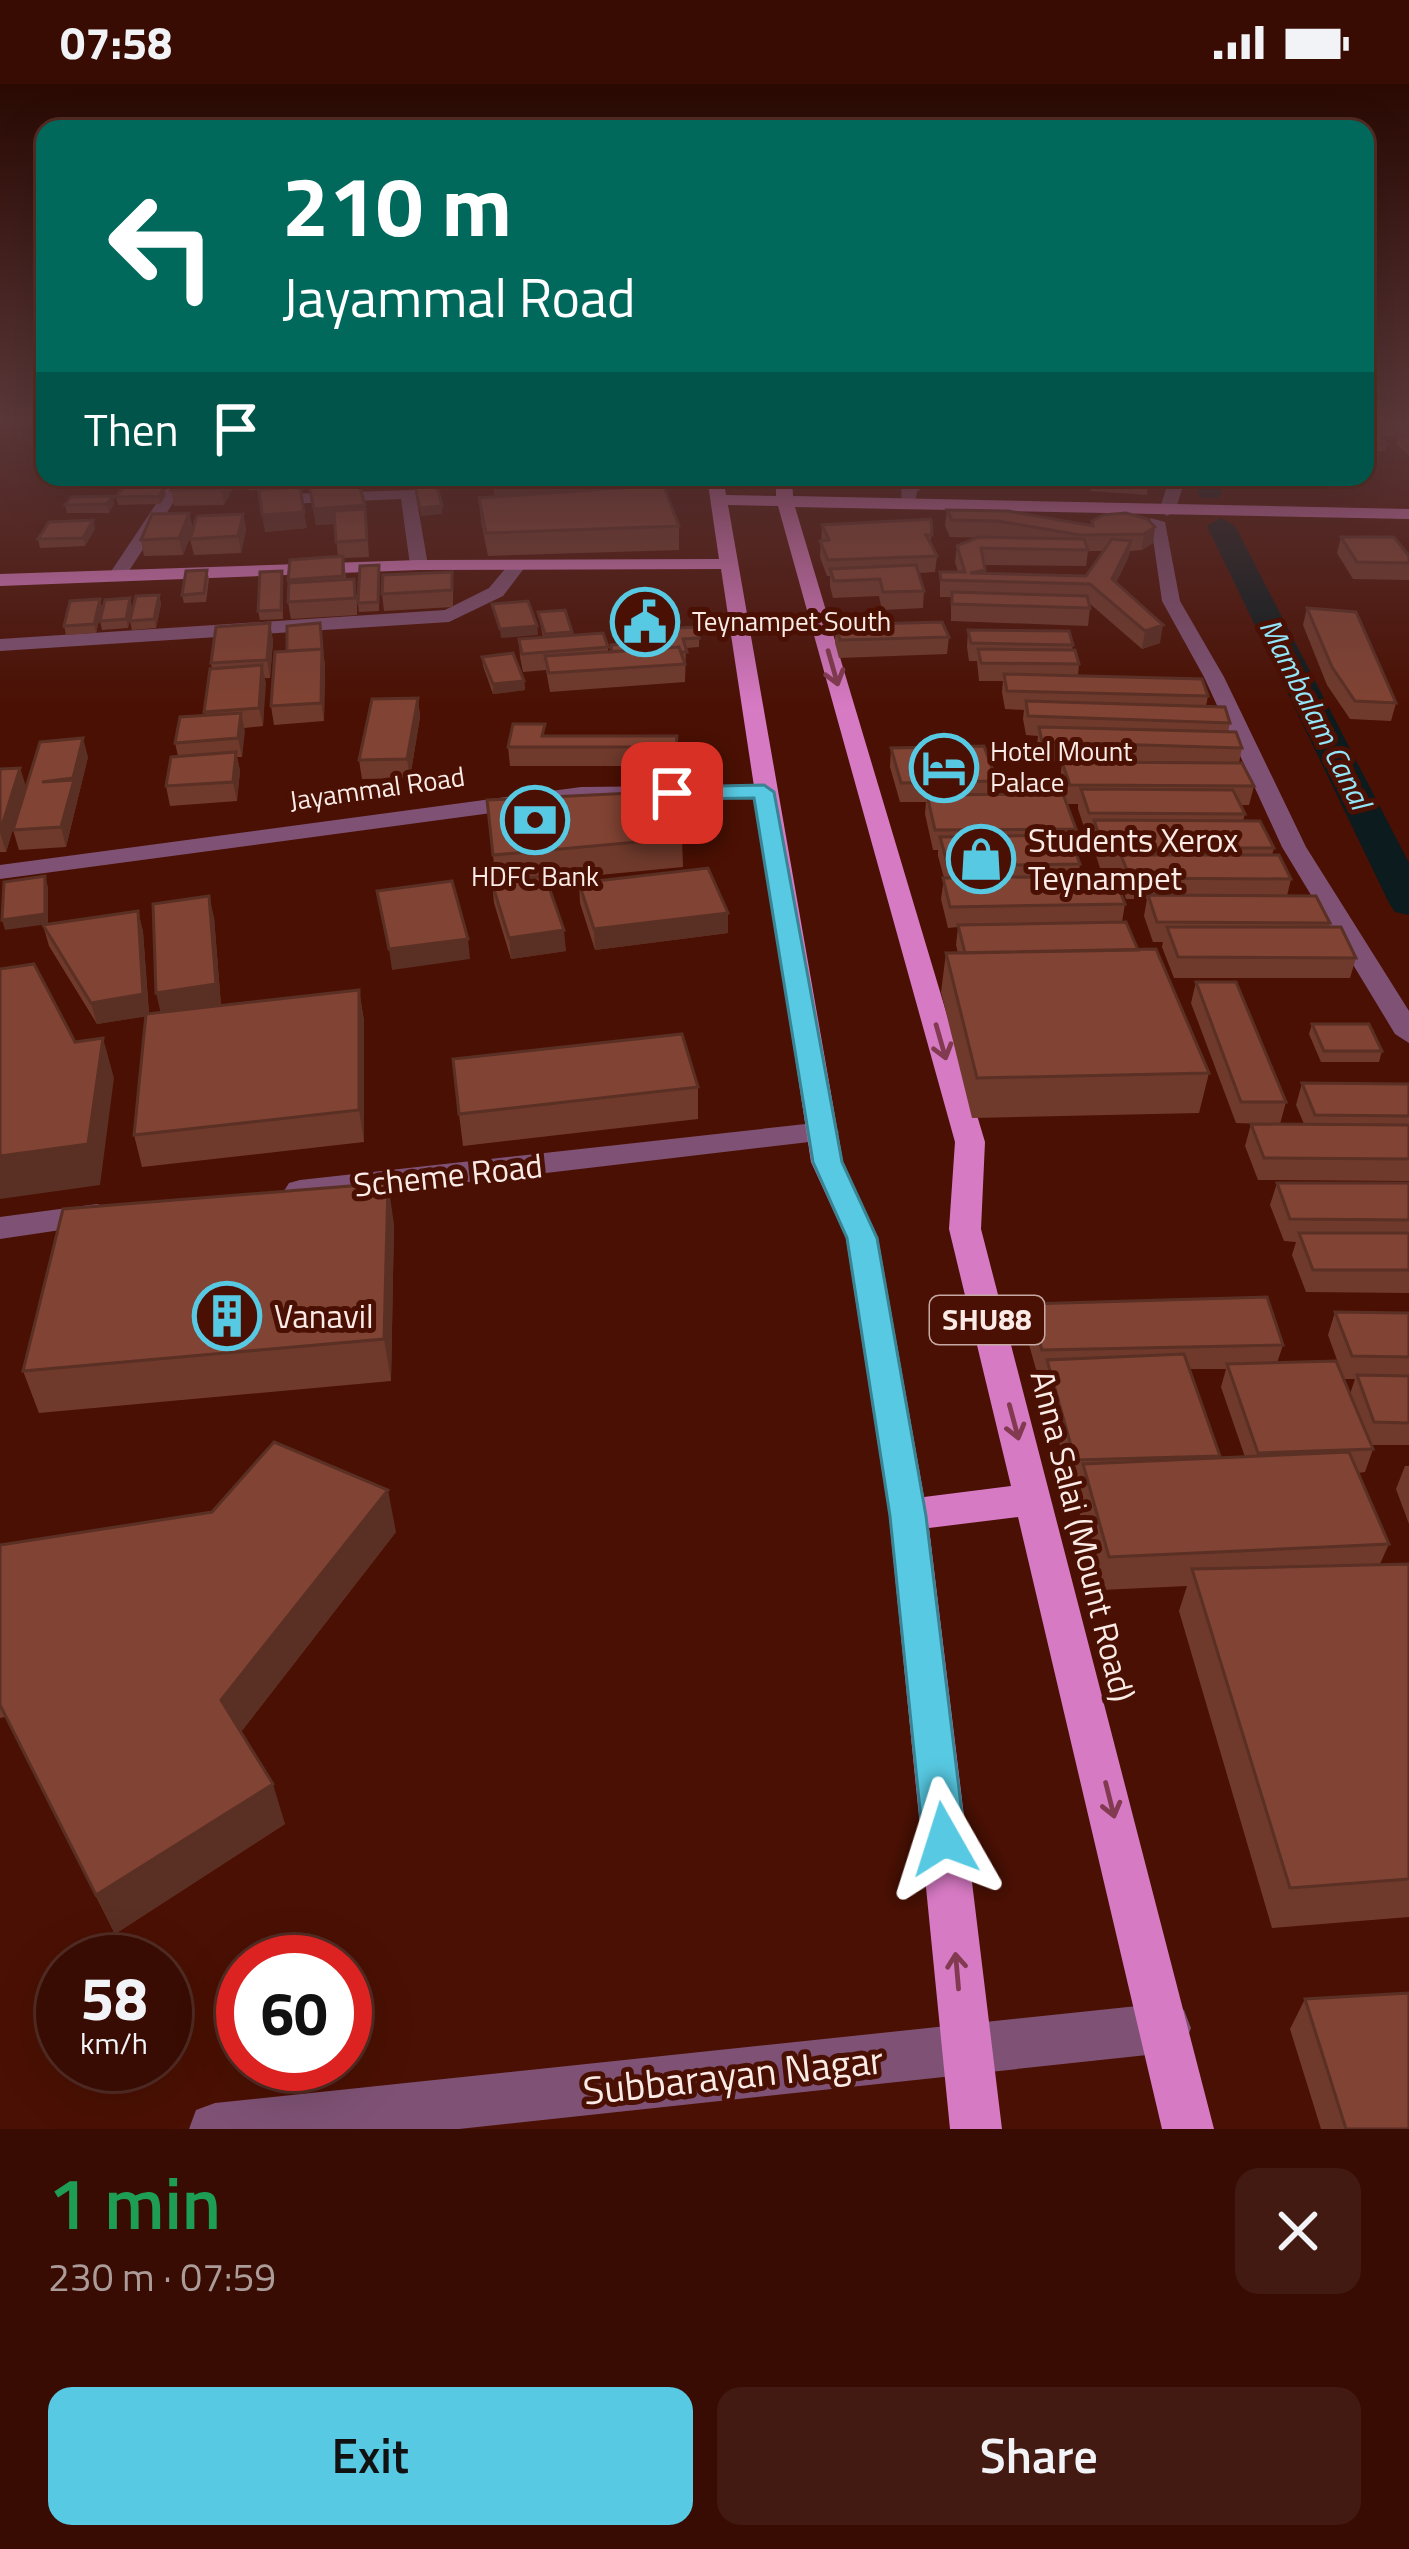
<!DOCTYPE html>
<meta charset="utf-8">
<style>
:root{--surface:#380c02;--page:#431a11;--text:#f1f3f6;--muted:#ab9b99;--line:#522c24;--accent:#57c9e2}
body{margin:0;font-family:"Titillium Web",sans-serif;background:var(--page);color:var(--text);height:100vh;display:flex;flex-direction:column;font-size:45px;white-space:nowrap}
*{box-sizing:border-box;margin:0}
p{font-size:39px;color:var(--muted)}
.icon{flex:none;width:66px;height:66px;fill:none;stroke:currentColor;stroke-width:2;stroke-linecap:round;stroke-linejoin:round}
.map{position:relative;height:2045px;overflow:hidden}
.panel{display:flex;flex-direction:column;background:var(--surface);flex:1}
.panel>*{flex:none}
.banner{position:absolute;left:36px;top:36px;width:1338px;height:366px;border-radius:24px;box-shadow:0 12px 48px #0002,0 0 0 3px var(--line);background:#00695c;color:#fff;overflow:hidden}
.speed{position:absolute;left:36px;top:1851px;display:flex;gap:24px;font-size:60px;font-weight:700;text-align:center}
.speed>*{display:grid;place-content:center;width:156px;height:156px;border-radius:50%;background:var(--surface);box-shadow:0 12px 48px #0002,0 0 0 3px var(--line);line-height:1}
.speed small{font-size:30px;font-weight:400}
.speed .limit{border:18px solid #d22;background:#fff;color:#111}
.pin{position:absolute;display:grid;place-items:center;width:102px;height:102px;color:#fff;margin:-51px;border-radius:24px;box-shadow:0 6px 18px #0006}
.me{position:absolute;width:132px;margin:-66px;rotate:354deg;stroke-linejoin:round;filter:drop-shadow(0 0 9px #0008)}
.turn{display:flex;align-items:center;gap:42px;height:252px;padding:0 48px;font-size:54px}
.turn .icon{width:156px;height:156px;stroke-width:2.5}
.turn b{display:block;font-size:84px;line-height:102px}
.then{display:flex;align-items:center;height:114px;padding:0 48px;background:#0003;gap:24px;font-size:45px}
.round{display:grid;place-items:center;flex:none;width:126px;height:126px;border-radius:24px;background:var(--page)}
.summary{display:flex;align-items:center;justify-content:space-between;height:204px;padding:0 48px}
h1{font-size:72px;font-weight:600;line-height:90px;color:#1e9e55}
.primary-button{display:flex;gap:24px;margin-top:auto;padding:24px 48px}
.primary-button a{flex:1;height:138px;border-radius:24px;background:var(--accent);color:#111;font-size:48px;font-weight:600;line-height:138px;text-align:center}
.primary-button a+a{background:var(--page);color:var(--text)}
.status{display:flex;justify-content:space-between;align-items:center;height:84px;padding:0 60px;background:var(--surface);direction:ltr}
.status svg{height:33px;fill:currentColor}
.map>svg:first-child{display:block}
.lines{fill:none;stroke-linecap:round;stroke-linejoin:round}
.canal{fill:#0b1b1e;fill-rule:evenodd}
.minor{fill:#7f5275;fill-rule:evenodd}
.major{fill:#d77ac4;fill-rule:evenodd}
.wall{fill:#6f3a2c;fill-rule:evenodd}
.shaded-wall{fill:#5a2f24}
.building{fill:#814333;stroke:#5a2f24;stroke-width:3}
.oneway{stroke:#823a50}
.route{fill:#57c9e2;stroke:#398393;stroke-width:3}
.labels{text-anchor:middle;stroke-width:10;stroke-linejoin:round;paint-order:stroke}
.far-poi-label{font-size:27px;fill:#fbebe7;stroke:#4a1003;text-anchor:start}
.far-street-label{font-size:27px;fill:#fbebe7;stroke:#4a1003}
.far-water-label{font-size:30px;font-style:italic;fill:#93e6fa;stroke:#4a1003}
.shield{fill:#4a1003;stroke:#c6a9a3;stroke-width:3}
.shield-label{font-size:30px;font-weight:bold;fill:#fbebe7}
.poi-label{font-size:33px;fill:#fbebe7;stroke:#4a1003;text-anchor:start}
.street-label{font-size:33px;fill:#fbebe7;stroke:#4a1003}
.near-street-label{font-size:39px;fill:#fbebe7;stroke:#4a1003}
</style>
<div class="status"><b>07:58</b><svg viewBox="0 0 49 12"><path d="M0 12V9h3v3zM5 12V6h3v6zM10 12V3h3v9zM15 12V0h3v12zM26 1h20v11H26zM47 4h2v5h-2z"/></svg></div>
<div class="map">
<svg width="1409" height="2045" viewBox="0 0 1409 2045">
<rect width="100%" height="100%" fill="#4a1003"/>
<g class="lines">
<path class="canal" d="M1201 393H1227L1219 414H1201L1197 408Z
M1221 434 1235 442 1409 779V831L1395 828 1389 819 1207 442Z"/>
<path class="minor" d="M174 393H190L123 496H111L108 492Z
M915 393H933L917 408 914 425H902L901 406Z
M1170 393H1186L1175 427 1167 432 1159 427Z
M415 406 428 481 419 486 410 481 401 415 286 420 278 415 286 410Z
M1150 434 1165 438 1180 517 1224 593 1306 763 1409 927V959L1395 950 1282 763 1204 593 1162 517Z
M510 479 525 483 503 512 449 538 0 567V555L445 526 489 504Z
M763 701 771 703V713L581 717 0 795V781L581 703Z
M824 1038 839 1048 835 1055 300 1118 289 1115 284 1107 289 1099 300 1096Z
M97 1120 108 1123 113 1131 108 1139 0 1155V1133Z
M1166 1919 1184 1926 1191 1944 1184 1962 1166 1969 459 2045H189L196 2026 215 2019Z"/>
<path class="major" d="M707 393H723L726 411 776 412V393H792L793 412 1409 425V435L795 423 985 1058 981 1145 1214 2045H1162L1018 1433 929 1444 1002 2045H950L889 1431 846 1154 811 1078 721 485 419 486 0 502V490L419 476 719 475ZM728 421 778 422 955 1058 949 1145 1011 1402 924 1413 878 1154 843 1078Z"/>
</g>
<path class="wall" d="M0 337H19L16 341H0Z
M20 337H45V340L21 341Z
M1365 337H1409V352H1365Z
M1365 352 1387 360 1385 367 1365 368Z
M1398 352H1409V372L1396 360Z
M48 393H146L142 401 51 404Z
M181 393H239L224 421 174 422 171 406Z
M247 393H289L285 404 307 444 265 448 281 405 249 406Z
M373 393H410V403L374 405Z
M491 393H650L637 402 679 442V466L488 472 481 437 479 414 495 413Z
M940 393H1015L1014 402 939 398Z
M1092 393H1149L1147 411 1090 407Z
M309 401 365 421 369 473 344 474 346 495 357 512V531L291 535 288 518 290 476 338 473 335 440 316 441Z
M166 411 160 420 118 421 116 413Z
M114 420 109 429H67L65 421Z
M947 426 1091 442 1092 437 1126 429 1153 459 1142 466 1130 467 1128 474 1116 499 1160 559 1142 565 1089 519 1090 524 1088 542 951 537V513H940V488H958L955 478 957 462 1003 454 950 453 945 442ZM1088 467H1104L1086 492 985 489 984 481 1086 482Z
M189 429 193 445 183 471 144 472 141 456Z
M243 430 246 446 241 469 194 471 190 455Z
M931 435V460L937 472 935 488 918 489 924 507 923 524 882 526 879 512 833 514 830 502V492H827L820 473 822 441Z
M93 436 95 445 85 462 40 464 38 455Z
M1341 453 1409 472V496L1353 495 1337 469Z
M379 481V527L359 528 358 519Z
M207 486 209 495 206 518 184 519 182 511Z
M282 487 283 535 260 536 258 527Z
M453 505V523L384 527 382 510Z
M159 511 161 520 156 544 132 546 130 537Z
M100 515 102 524 96 549 66 551 64 542Z
M132 523 128 544 102 546 100 537Z
M1307 524 1396 619 1391 637 1350 635 1327 601 1303 541Z
M538 528 572 548 573 551 608 563V568L623 561 621 547 699 554V563L686 564 685 598 550 608 546 586 523 588 520 573 519 555 543 553Z
M270 539 273 557 270 594H265L263 642 244 644 242 673H237L240 687 237 717 170 722 166 702 178 672 175 659 205 631 212 585 211 579Z
M320 539 325 582 324 637 274 641 271 622 287 567Z
M836 541 949 553 947 570 839 574 835 559Z
M968 546 1073 561 1072 566 1079 580 1078 592 1208 612 1206 622 1230 639 1228 648 1242 664 1239 679 1254 702 1249 721H1241L1245 730 1243 737 1274 764 1272 771 1291 795 1287 812 1330 839 1328 843 1356 874 1350 894H1174L1162 863 1163 858H1153L1144 832 1147 815H1126L1118 791 1119 784H1100L1091 756 1092 749H1086L1078 725V720H1067L1076 745 1073 762 1080 780 1078 792 1125 820 1122 838 1209 989 1199 1029 972 1034 941 908 946 869H958L956 861 958 843 948 844 941 815 944 794 938 772V766H933L925 730 926 718H900L890 683 891 664 997 697 996 710 1064 713 1060 697 1062 678H1070L1039 677 1037 661 1038 652 1026 651 1023 635 1024 626 1005 625 1002 608 1003 597H979L977 577H969L967 563Z
M482 573 524 597 525 606 493 610 483 582Z
M418 614 420 633 410 694 362 695 359 676Z
M545 652H677V682H510L508 663Z
M88 673 66 763 19 766 13 746Z
M20 684 26 703 6 768H0V685Z
M487 716 682 754 683 783 547 796 566 867 511 875 494 819 492 799H496Z
M579 799 728 829V849L595 866 580 819Z
M138 827 143 848 149 929 160 928 214 833 221 921 359 906 364 937V1058L142 1083 134 1051 146 932 97 940 49 862 43 841Z
M1196 898 1286 1018 1280 1040H1304L1296 1021 1302 999 1409 1000V1097L1258 1096 1245 1062 1251 1040H1263L1236 1039 1191 919Z
M1312 940 1382 967 1379 978H1321L1309 950Z
M698 1003V1035L463 1062 459 1030Z
M1277 1099H1409V1209L1306 1208 1292 1171 1296 1158 1284 1157 1270 1121Z
M394 1140 391 1297 39 1329 23 1287Z
M1028 1220 1283 1261 1277 1279 1350 1310 1355 1295H1344L1328 1251 1335 1228 1409 1229V1361H1372L1373 1365 1365 1388 1358 1389 1389 1460 1380 1480H1409V1833L1272 1844 1179 1527 1187 1502 1101 1506 1075 1413 1078 1399H1070L1043 1298 1045 1289H1037L1024 1243ZM1189 1285H1226L1221 1303 1245 1373 1219 1374Z
M1405 1382H1409V1440L1396 1405Z
M396 1448 241 1648 285 1740 115 1850 5 1633 0 1634V1461Z
M1305 1915 1409 2045H1321L1290 1945Z"/>
<path class="shaded-wall" d="M228 393H239L224 421 221 405Z
M494 393H650L637 401V410L496 420Z
M164 403 166 411 160 420 159 412Z
M113 412 114 420 109 429 107 420Z
M365 421 369 473 365 437 316 441 314 425Z
M442 422V430L421 432 420 424Z
M304 428 307 444 265 448 262 431Z
M189 429 193 445 183 471 179 454Z
M243 430 246 446 241 469 238 452Z
M93 436 95 445 85 462 83 454Z
M1155 443 1153 459 1142 466 1144 450Z
M1131 457 1128 474 1109 512 1112 495Z
M159 511 161 520 156 544 154 535Z
M130 514 132 523 128 544 126 535Z
M100 515 102 524 96 549 94 540Z
M270 539 273 557 270 594 267 576Z
M320 539 325 582 324 637 321 619Z
M1163 541 1160 559 1142 565 1145 547Z
M537 542 538 551 501 554 500 545Z
M262 581 266 599 263 642 259 624Z
M524 597 525 606 493 610V600Z
M418 614 420 633 410 694 407 675Z
M241 629 245 647 242 673 238 654Z
M83 654 88 673 66 763 61 743 47 718Z
M236 668 240 687 237 717 233 698Z
M20 684 26 703 6 768 0 748Z
M45 792 48 803V840L5 846 2 836Z
M209 812 214 833 221 922 161 930 156 909Z
M138 827 143 848 149 932 97 940 91 919Z
M728 829V849L595 866 594 845Z
M564 846 566 867 511 875 509 854Z
M468 855 470 875 392 886 389 865Z
M359 906 364 937V1058L359 1026Z
M103 954 114 994 100 1101 0 1115V1072Z
M388 1099 394 1140 391 1297 384 1255Z
M388 1406 396 1448 234 1657 221 1616Z
M273 1700 285 1740 115 1850 96 1811Z"/>
<path class="building" d="M1365 352H1379L1387 360H1365Z
M1398 352H1409V364Z
M181 393H228L221 405 171 406Z
M373 393H410V395L373 397Z
M435 396 442 422 420 424 414 397Z
M358 397 365 421 314 425 309 401Z
M663 401 679 442 486 449 479 414Z
M164 403 159 412 116 413 123 404Z
M300 403 304 428 262 431 259 406Z
M113 412 107 420 65 421 71 413Z
M365 425 367 456 336 458 334 427Z
M947 426 1008 427 1093 442 1092 437 1103 431 1126 429 1147 435 1155 443 1144 450 1080 451 998 437 952 436Z
M189 429 179 454 141 456 152 430Z
M243 430 238 452 190 455 197 432Z
M931 435 932 451H926L937 472 828 476 820 457 829 456 822 441Z
M93 436 83 454 38 455 49 438Z
M978 453 1084 455 1088 466 981 464 985 486 970 489 1086 492 1112 455 1131 457 1112 495 1163 541 1145 547 1090 500 941 496 940 488H965L957 462Z
M1341 453H1394L1409 472V479L1357 478Z
M343 472V492L288 496 290 476Z
M379 481 378 518 358 519 360 482Z
M916 481 924 507 883 508 880 495 834 497 830 485Z
M207 486 204 509 182 511 186 487Z
M282 487 281 526 258 527 260 488Z
M452 488V506L382 510 383 491Z
M354 495 355 514 288 518 289 499Z
M952 508 1087 512 1090 524 952 520Z
M159 511 154 535 130 537 136 512Z
M130 514 126 535 100 537 105 516Z
M100 515 94 540 64 542 70 517Z
M528 517 537 542 500 545 492 520Z
M1307 524 1356 528 1396 619 1355 617 1332 583Z
M565 526 572 548 545 550 538 528Z
M942 538 949 553 840 556 836 541Z
M270 539 267 576 211 579 216 543Z
M320 539 322 565 287 567V542Z
M696 543 699 554 683 555 687 568H681L679 563 612 568 611 561 625 560 621 547Z
M968 546 1069 547 1073 561 971 559Z
M603 549 608 563 522 570 519 555Z
M679 563 685 580 549 589 545 572Z
M322 565 321 619 271 622 275 568Z
M978 565 1075 566 1079 580 981 579Z
M513 569 524 597 493 600 482 573Z
M262 581 259 624 204 628 210 585Z
M1004 590 1202 595 1208 612 1007 607Z
M418 614 407 675 359 676 372 615Z
M1026 617 1225 623 1230 639 1028 632Z
M241 629 238 654 175 659 180 633Z
M513 640H545L542 652H677L676 663H508Z
M1039 643 1236 648 1242 664 1042 658Z
M83 654 73 694 42 698 74 696 61 743 13 746 40 658Z
M984 662 997 697 901 699 891 664Z
M236 668 233 698 166 702 171 673Z
M1062 678 1242 679 1254 702 1070 701Z
M20 684 0 748V685Z
M1081 705 1233 706 1245 730 1089 729Z
M674 707 682 754 493 771 487 716Z
M1063 710 1076 745 935 746 927 711Z
M1094 736 1260 737 1274 764H1103Z
M1069 751 1080 780 948 782 940 753Z
M1121 771H1279L1291 795 1130 794Z
M708 784 728 829 594 845 579 799Z
M45 792V830L2 836 4 798Z
M545 792 564 846 509 854 492 799Z
M1114 792 1125 820 950 823 943 794Z
M452 797 468 855 389 865 377 807Z
M1148 811 1316 812 1330 839 1157 838Z
M209 812 216 900 156 909 153 820Z
M138 827 143 910 91 919 43 841Z
M1126 838 1138 866 965 869 958 841Z
M1167 843H1341L1356 874 1178 873Z
M1156 865 1209 989 977 994 946 869Z
M34 880 75 958 103 954 88 1060 0 1072V885Z
M1196 898H1236L1286 1018H1241Z
M359 906V1026L134 1051 146 930Z
M1312 940H1369L1382 967H1324Z
M682 950 698 1003 459 1030 453 975Z
M1302 999 1409 1000V1032L1315 1031Z
M1251 1040 1409 1041V1075L1264 1074Z
M388 1099 384 1255 23 1287 63 1125Z
M1277 1099H1409V1136L1290 1135Z
M1299 1149H1409V1186H1313Z
M1267 1213 1283 1261 1042 1266 1028 1220Z
M1335 1228 1409 1229V1273L1352 1272Z
M1184 1270 1220 1372 1075 1376 1047 1276Z
M1336 1277 1373 1365 1258 1369 1227 1280Z
M1357 1291 1409 1292V1339L1374 1338Z
M274 1358 388 1406 221 1616 273 1700 96 1811 0 1621V1461L212 1428Z
M1349 1368 1389 1460 1109 1473 1083 1380Z
M1409 1480V1795L1290 1804 1192 1485Z
M1409 1909V2045H1346L1305 1915Z"/>
<defs><path id="oneway-shaft" d="M-6 0H5M1.5-3L5.5 0L1.5 3" fill="none" stroke-width="1.6" stroke-linecap="round" stroke-linejoin="round" transform="scale(3)"/></defs>
<g class="oneway">
<use href="#oneway-shaft" transform="translate(833 584) rotate(74)"/>
<use href="#oneway-shaft" transform="translate(941 958) rotate(74)"/>
<use href="#oneway-shaft" transform="translate(1014 1338) rotate(75)"/>
<use href="#oneway-shaft" transform="translate(1110 1716) rotate(76)"/>
<use href="#oneway-shaft" transform="translate(957 1887) rotate(-95)"/>
</g>
<linearGradient id="sky" x2="0" y2="1"><stop stop-color="#290902"/><stop offset="0.54" stop-color="#5a3739"/><stop offset="1" stop-color="#5a3739" stop-opacity="0"/></linearGradient>
<rect width="1409" height="624" fill="url(#sky)"/>
<path class="route" d="M764 701 774 708 842 1078 877 1154 926 1432 965 1755 959 1769 944 1775 929 1769 923 1755 890 1432 847 1154 813 1078 754 714 672 715 662 709 672 703Z"/>
<defs>
<g id="civic-ring" transform="scale(3.45)"><circle r="9.5" fill="#4a1003" stroke="#57c9e2" stroke-width="1.5"/><path d="M-.6-6.5H3V-4.5H.6V-3L4-1V1h2V6H-6V1h2V-1L-.6-3ZM-1.2 2.5V6h2.4V2.5Z" fill="#57c9e2"/></g>
<g id="hotel-ring" transform="scale(3.45)"><circle r="9.5" fill="#4a1003" stroke="#57c9e2" stroke-width="1.5"/><path d="M-6-4.5h1.5V1H6V5H4.5V3h-9V5H-6ZM-4 0a1.8 1.8 0 1 1 3.6 0ZM.5 0V-2.5h3Q6-2.5 6 0Z" fill="#57c9e2"/></g>
<g id="bank-ring" transform="scale(3.45)"><circle r="9.5" fill="#4a1003" stroke="#57c9e2" stroke-width="1.5"/><path d="M-6-4H6V4H-6ZM0-2.3a2.3 2.3 0 1 0 0 4.6a2.3 2.3 0 1 0 0-4.6Z" fill="#57c9e2"/></g>
<g id="shop-ring" transform="scale(3.45)"><circle r="9.5" fill="#4a1003" stroke="#57c9e2" stroke-width="1.5"/><path d="M-5-2.5h2.3a2.7 3.5 0 0 1 5.4 0H5L5.5 6h-11ZM-1.5-2.5h3a1.5 2.3 0 0 0-3 0Z" fill="#57c9e2"/></g>
<g id="building-ring" transform="scale(3.45)"><circle r="9.5" fill="#4a1003" stroke="#57c9e2" stroke-width="1.5"/><path d="M-4-6H4V6H1V3H-1V6H-4ZM-2.5-4.3h1.7v1.8h-1.7ZM.8-4.3h1.7v1.8H.8ZM-2.5-1h1.7V.8h-1.7ZM.8-1h1.7V.8H.8Z" fill="#57c9e2"/></g>
</defs>
<g fill-rule="evenodd">
<use href="#civic-ring" x="645" y="538"/>
<use href="#hotel-ring" x="944" y="684"/>
<use href="#bank-ring" x="535" y="736"/>
<use href="#shop-ring" x="981" y="775"/>
<use href="#building-ring" x="227" y="1232"/>
</g>
<g class="labels">
<g class="far-poi-label">
<text x="692" y="547">Teynampet South</text>
<text x="990" y="677">Hotel Mount<tspan x="990" dy="31">Palace</tspan></text>
<text x="535" y="802" text-anchor="middle">HDFC Bank</text>
</g>
<g class="far-street-label">
<text transform="translate(377 705) rotate(-8)" y="9">Jayammal Road</text>
</g>
<g class="far-water-label">
<text transform="translate(1315 630) rotate(63)" y="10">Mambalam Canal</text>
</g>
<rect class="shield" x="930" y="1212" width="114" height="48" rx="9"/>
<g class="shield-label">
<text x="987" y="1246">SHU88</text>
</g>
<g class="poi-label">
<text x="1028" y="768">Students Xerox<tspan x="1028" dy="38">Teynampet</tspan></text>
<text x="274" y="1244">Vanavil</text>
</g>
<g class="street-label">
<text transform="translate(448 1091) rotate(-6)" y="12">Scheme Road</text>
<text transform="translate(1083 1452) rotate(76)" y="12">Anna Salai (Mount Road)</text>
</g>
<g class="near-street-label">
<text transform="translate(733 1991) rotate(-6)" y="14">Subbarayan Nagar</text>
</g>
</g>
</svg>
<div class="speed"><div>58<small>km/h</small></div><div class="limit">60</div></div>
<div class="pin" style="left:672px;top:709px;background:#d93025"><svg class="icon" aria-label="arrive" viewBox="0 0 24 24"><path d="M6 21V4h12l-3 4 3 4H6"/></svg></div>
<svg class="me" style="left:944px;top:1755px" viewBox="-20 -20 40 40"><path d="M0-17L14 15 0 8-14 15z" fill="#57c9e2" stroke="#fff" stroke-width="4"/></svg>
<div class="banner">
<div class="turn"><svg class="icon" aria-label="left" viewBox="0 0 24 24"><path d="M17 20v-9H6M10 6l-5 5 5 5"/></svg><div><b>210 m</b>Jayammal Road</div></div>
<div class="then">Then<svg class="icon" aria-label="arrive" viewBox="0 0 24 24"><path d="M6 21V4h12l-3 4 3 4H6"/></svg></div>
</div>
</div>
<section class="panel">
<div class="summary"><div><h1>1 min</h1><p>230 m · 07:59</p></div><a class="round"><svg class="icon" aria-label="close" viewBox="0 0 24 24"><path d="M6 6l12 12M18 6L6 18"/></svg></a></div>
<div class="primary-button"><a>Exit</a><a>Share</a></div>
</section>
